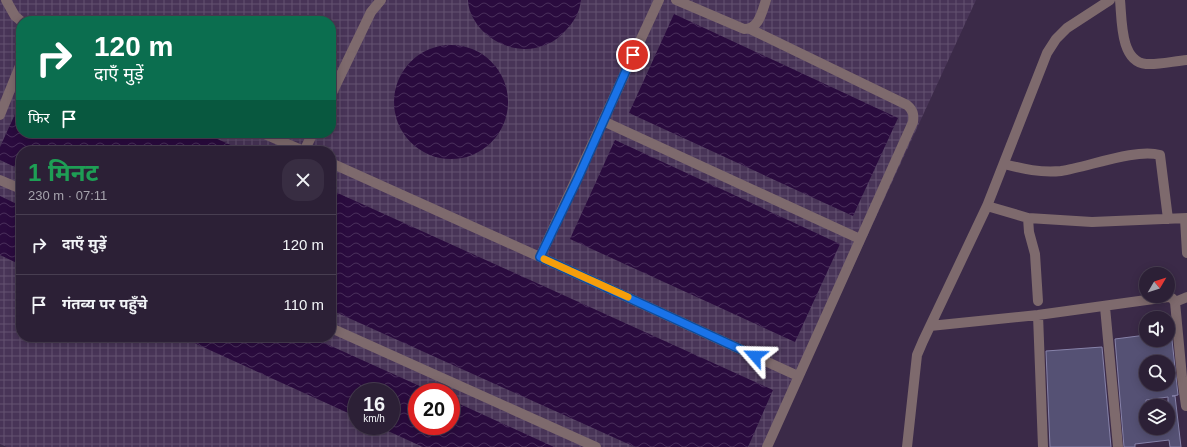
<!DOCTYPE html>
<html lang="hi">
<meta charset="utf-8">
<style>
:root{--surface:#2c2036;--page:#382d42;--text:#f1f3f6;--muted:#a6a3ad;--line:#483e51}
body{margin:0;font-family:Helvetica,"Noto Sans Devanagari",sans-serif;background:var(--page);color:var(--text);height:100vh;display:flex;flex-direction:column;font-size:15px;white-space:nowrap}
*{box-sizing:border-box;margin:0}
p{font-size:13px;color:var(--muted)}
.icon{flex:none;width:22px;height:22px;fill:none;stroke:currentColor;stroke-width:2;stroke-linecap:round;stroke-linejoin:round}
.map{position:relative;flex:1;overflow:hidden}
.panel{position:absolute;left:16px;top:146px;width:320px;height:196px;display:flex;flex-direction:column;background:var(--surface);border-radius:16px;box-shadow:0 2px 10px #0003,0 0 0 1px var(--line)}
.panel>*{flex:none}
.banner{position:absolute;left:16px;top:16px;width:320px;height:122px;border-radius:16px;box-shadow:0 2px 10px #0003,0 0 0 1px var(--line);background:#0b6e4f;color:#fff;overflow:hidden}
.needle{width:26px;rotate:51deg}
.controls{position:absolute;left:1139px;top:267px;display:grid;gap:8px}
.controls a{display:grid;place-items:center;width:36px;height:36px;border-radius:50%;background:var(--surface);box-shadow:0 2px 10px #0003,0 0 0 1px var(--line);font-size:20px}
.speed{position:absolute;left:348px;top:383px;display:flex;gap:8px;font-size:20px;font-weight:700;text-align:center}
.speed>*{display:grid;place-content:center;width:52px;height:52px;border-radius:50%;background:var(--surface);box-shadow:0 2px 10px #0003,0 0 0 1px var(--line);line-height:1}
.speed small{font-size:10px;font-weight:400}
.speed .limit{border:6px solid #d22;background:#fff;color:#111}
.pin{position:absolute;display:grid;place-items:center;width:34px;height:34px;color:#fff;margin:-17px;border:2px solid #fff;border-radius:50%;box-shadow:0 1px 4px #0007}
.me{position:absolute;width:44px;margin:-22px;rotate:295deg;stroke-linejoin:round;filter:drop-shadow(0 0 3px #0008)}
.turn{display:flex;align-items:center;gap:14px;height:84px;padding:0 12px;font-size:18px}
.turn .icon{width:52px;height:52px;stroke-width:2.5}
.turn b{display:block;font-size:28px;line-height:34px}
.then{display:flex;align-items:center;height:38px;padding:0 12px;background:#0003;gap:8px;font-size:15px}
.round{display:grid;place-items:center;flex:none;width:42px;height:42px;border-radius:16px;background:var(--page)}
.head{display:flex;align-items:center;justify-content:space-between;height:68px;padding:0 12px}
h1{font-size:24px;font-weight:700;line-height:30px;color:#1e9e55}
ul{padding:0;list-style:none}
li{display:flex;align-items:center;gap:12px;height:60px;padding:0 12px;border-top:1px solid var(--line)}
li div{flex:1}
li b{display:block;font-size:15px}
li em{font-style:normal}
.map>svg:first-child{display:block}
.industrial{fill:url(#industrial-grid);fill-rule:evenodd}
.water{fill:url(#water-waves)}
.building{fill:#555174;stroke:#8783aa;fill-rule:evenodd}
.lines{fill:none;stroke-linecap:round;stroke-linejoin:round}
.minor{stroke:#7e6a6d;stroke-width:10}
.route-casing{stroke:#114b97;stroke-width:10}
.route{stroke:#1a73e8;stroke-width:7}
.slow{stroke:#f59e0b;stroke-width:7}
</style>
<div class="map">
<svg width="1187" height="447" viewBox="0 0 1187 447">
<defs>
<pattern id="industrial-grid" width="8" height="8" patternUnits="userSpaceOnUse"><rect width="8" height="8" fill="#483457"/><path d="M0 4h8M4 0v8" fill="none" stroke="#635270"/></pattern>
<pattern id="water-waves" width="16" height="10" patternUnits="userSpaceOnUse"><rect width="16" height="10" fill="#2a0b3e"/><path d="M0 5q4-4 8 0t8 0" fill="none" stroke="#4a2f5b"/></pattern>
</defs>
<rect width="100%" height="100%" fill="#3b2a48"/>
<path class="industrial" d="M0 0H976L770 447H7L0 444ZM21 21H331V133H21ZM21 151H331V337H21ZM357 392H391V426H357ZM417 392H451V426H417Z"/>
<path class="water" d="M468 0H581C580 11 574 22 566 30 543 57 503 54 480 28 474 21 468 10 468 0Z
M674 14 898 118 853 216 629 113Z
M394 102a57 57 0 1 1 114 0a57 57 0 1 1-114 0Z
M21 101V133H204L244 151H21V170L0 160V147Z
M615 140 840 244 795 342 570 239Z
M331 190 773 390 748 447H635L331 310Z
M0 196 21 206V265L0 255Z
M181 337H311L433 392H417V426H451V400L554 447H423L377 426H391V392H357V417Z"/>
<path class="building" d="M1168 331H1171L1178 395 1172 396H1175L1181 447H1170L1169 440 1135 444V447H1124L1115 339 1146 335V340H1168ZM1146 362H1168V384H1146ZM1168 397V428H1146V400Z
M1102 347 1111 447H1050L1046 351Z"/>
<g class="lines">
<path class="minor" d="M6 0 15 16 21 21
M676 0 744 29C759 29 762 12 766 0
M1120 0C1122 19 1120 62 1146 64 1159 65 1174 61 1187 60
M750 29 907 105C913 110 914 114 913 122L767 447
M331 95 371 12 381 0
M0 115 21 63
M603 121 860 239
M262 133 304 151
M304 151 313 133
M331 163 540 257 798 376
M1004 164C1023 169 1041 173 1061 171 1088 167 1136 148 1160 155L1168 219
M0 180 21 189
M987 206 1028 218 1092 222 1187 218
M1028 218 1029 232 1035 254 1038 301
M1185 219 1187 253
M540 257 659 0
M1175 302 1187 297
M1105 307 1118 447
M1038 315 1043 447
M930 326 1038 315 1168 297 1172 298 1175 302 1182 377 1186 406
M331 328 596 447
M907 447 917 355 923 341 987 206 1047 53 1056 39 1067 28 1110 0"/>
</g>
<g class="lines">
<g class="route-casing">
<path id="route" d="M633 55 578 178 540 257 755 356"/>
</g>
<use href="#route" class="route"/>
<path class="slow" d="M544 259 628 297"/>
</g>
</svg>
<div class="controls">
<a><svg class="needle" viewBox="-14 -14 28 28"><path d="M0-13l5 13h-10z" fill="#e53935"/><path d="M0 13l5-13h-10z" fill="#a6a3ad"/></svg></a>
<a><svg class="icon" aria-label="sound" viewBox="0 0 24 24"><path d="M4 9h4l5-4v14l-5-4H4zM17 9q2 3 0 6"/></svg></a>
<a><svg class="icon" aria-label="search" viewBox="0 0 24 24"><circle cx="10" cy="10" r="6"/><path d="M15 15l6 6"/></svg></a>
<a><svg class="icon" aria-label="layers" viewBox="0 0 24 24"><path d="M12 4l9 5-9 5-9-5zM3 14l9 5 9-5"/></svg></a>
</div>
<div class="speed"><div>16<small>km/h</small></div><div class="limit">20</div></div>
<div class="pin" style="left:633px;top:55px;background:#d93025"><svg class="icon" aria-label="arrive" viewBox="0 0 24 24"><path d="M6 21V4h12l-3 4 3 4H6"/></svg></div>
<svg class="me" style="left:755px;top:356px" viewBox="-20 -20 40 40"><path d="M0-17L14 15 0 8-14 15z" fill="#1a73e8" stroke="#fff" stroke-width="4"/></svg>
<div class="banner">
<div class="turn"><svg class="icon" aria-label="right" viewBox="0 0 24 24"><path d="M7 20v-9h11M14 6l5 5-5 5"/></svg><div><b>120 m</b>दाएँ मुड़ें</div></div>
<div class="then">फिर<svg class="icon" aria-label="arrive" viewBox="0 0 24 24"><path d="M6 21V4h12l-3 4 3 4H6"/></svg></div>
</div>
<section class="panel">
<div class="head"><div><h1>1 मिनट</h1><p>230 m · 07:11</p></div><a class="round"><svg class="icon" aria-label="close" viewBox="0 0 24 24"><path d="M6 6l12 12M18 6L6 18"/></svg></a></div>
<ul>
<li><svg class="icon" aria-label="right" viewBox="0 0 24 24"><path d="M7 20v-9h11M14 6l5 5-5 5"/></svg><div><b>दाएँ मुड़ें</b></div><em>120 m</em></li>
<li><svg class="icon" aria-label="arrive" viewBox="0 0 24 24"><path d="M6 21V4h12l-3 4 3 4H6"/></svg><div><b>गंतव्य पर पहुँचे</b></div><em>110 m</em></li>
</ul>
</section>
</div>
